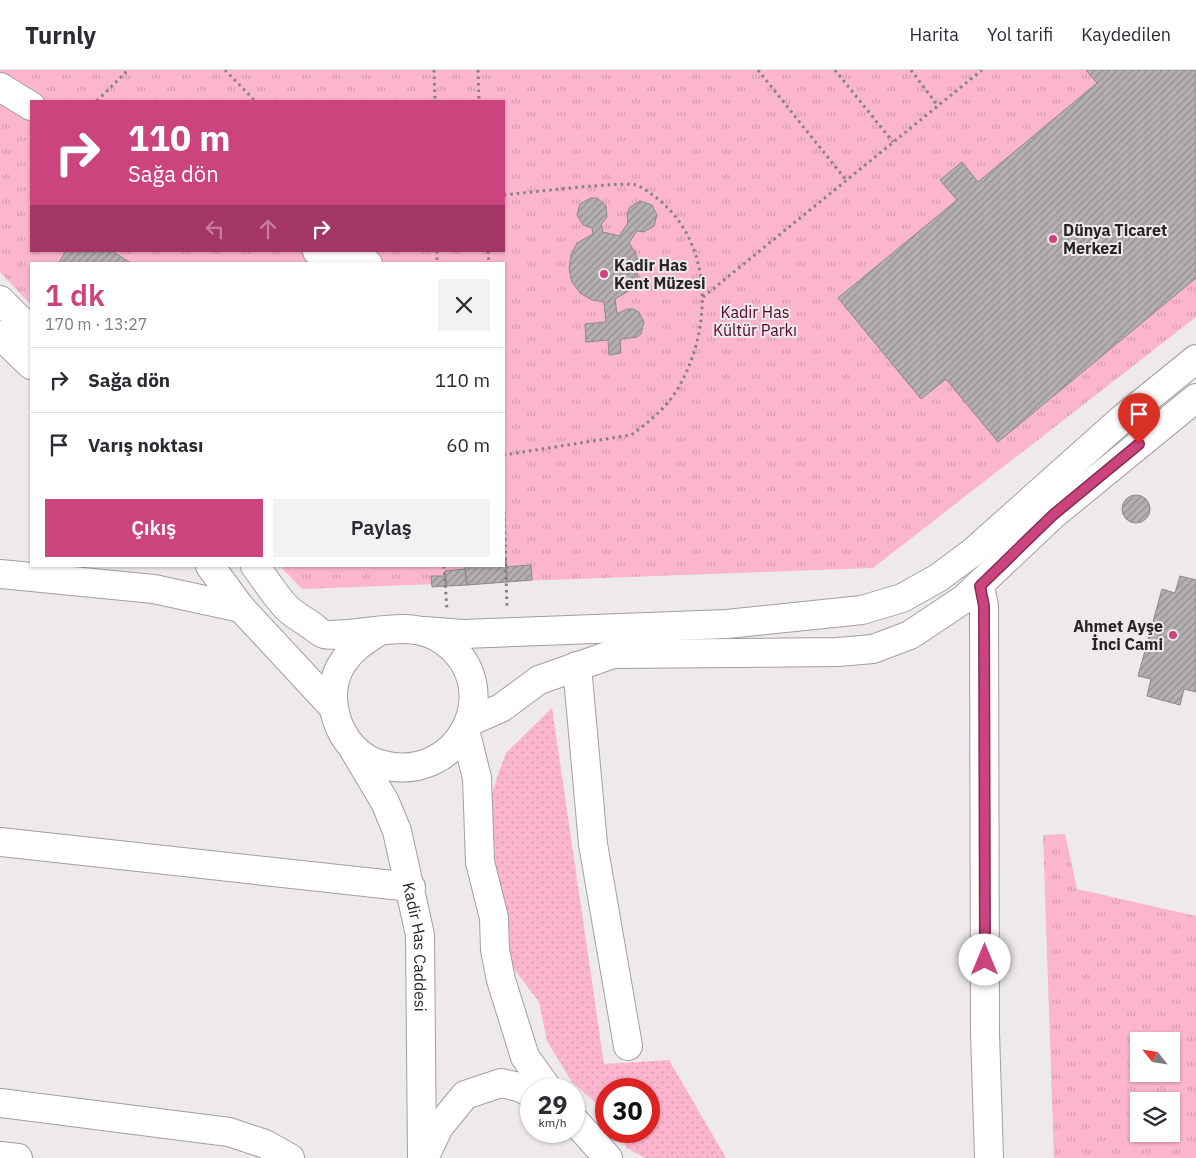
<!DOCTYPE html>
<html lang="tr">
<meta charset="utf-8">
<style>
:root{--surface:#fff;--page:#f2f2f3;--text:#2b2b33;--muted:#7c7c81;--line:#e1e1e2;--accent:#cc447e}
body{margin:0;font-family:"IBM Plex Sans",sans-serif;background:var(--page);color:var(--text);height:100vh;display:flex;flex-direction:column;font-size:19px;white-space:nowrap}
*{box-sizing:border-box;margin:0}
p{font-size:16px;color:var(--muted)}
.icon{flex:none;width:28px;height:28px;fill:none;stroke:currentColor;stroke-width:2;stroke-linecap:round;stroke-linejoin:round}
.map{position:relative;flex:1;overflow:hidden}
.panel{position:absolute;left:30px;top:192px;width:475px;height:305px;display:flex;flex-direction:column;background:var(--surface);border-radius:0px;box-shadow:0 1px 4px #0004}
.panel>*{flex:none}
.guide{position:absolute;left:30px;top:30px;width:475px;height:152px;border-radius:0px;box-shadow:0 1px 4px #0004;background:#cc447e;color:#fff;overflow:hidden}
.needle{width:32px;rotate:300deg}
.tools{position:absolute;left:1130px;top:962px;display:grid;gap:10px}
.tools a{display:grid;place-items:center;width:50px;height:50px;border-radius:0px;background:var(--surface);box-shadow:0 1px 4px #0004;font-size:25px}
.speed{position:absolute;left:520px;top:1008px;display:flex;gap:10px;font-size:25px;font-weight:700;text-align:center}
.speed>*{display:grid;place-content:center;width:65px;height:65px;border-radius:50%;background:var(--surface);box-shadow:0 1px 4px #0004;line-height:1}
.speed small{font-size:12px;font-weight:400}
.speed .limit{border:8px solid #d22;background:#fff;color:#111}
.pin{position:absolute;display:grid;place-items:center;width:42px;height:42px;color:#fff;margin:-51px -21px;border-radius:50% 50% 50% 0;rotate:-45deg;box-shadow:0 0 5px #0007}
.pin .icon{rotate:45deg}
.me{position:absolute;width:55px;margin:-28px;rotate:0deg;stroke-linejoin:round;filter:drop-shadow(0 0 4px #0008)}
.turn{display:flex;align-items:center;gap:18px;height:105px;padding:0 15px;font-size:22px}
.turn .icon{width:65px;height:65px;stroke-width:2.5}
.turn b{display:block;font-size:35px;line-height:42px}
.lanes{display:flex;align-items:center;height:48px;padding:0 15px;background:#0003;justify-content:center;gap:25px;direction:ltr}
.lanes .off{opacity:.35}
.round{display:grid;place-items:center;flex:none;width:52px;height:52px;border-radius:0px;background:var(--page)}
.overview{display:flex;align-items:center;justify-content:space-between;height:85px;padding:0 15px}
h1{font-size:30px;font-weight:600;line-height:38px;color:var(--accent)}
.cta{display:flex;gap:10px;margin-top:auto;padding:10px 15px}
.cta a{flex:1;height:58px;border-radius:0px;background:var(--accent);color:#fff;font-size:20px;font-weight:600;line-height:58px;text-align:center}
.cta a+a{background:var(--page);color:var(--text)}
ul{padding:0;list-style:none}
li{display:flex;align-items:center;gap:15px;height:65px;padding:0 15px;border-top:1px solid var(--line)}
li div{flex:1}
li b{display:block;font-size:19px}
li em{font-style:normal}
header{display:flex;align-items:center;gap:30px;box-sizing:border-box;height:70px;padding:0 25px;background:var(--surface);border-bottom:1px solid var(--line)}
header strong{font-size:24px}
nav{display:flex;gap:28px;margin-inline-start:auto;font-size:18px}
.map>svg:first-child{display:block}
.grass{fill:url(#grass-dots)}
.park{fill:url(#park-tufts);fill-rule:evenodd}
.building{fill:url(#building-hatch);stroke:#8c8788}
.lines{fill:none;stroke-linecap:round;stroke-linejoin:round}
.minor-casing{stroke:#a39ea0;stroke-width:30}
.major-casing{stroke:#a39ea0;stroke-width:30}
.path{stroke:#848181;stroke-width:3;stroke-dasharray:2.5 4;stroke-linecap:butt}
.minor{stroke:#fff;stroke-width:28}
.major{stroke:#fff;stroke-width:28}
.route-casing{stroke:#852c52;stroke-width:12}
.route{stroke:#cc447e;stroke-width:9}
.poi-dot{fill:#cc447e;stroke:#eee9ea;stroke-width:2}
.labels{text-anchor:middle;stroke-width:4;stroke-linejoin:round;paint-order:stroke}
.poi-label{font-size:16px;font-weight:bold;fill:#262424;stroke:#eee9ea;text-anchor:start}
.park-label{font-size:16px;fill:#57032d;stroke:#eee9ea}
.street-label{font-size:16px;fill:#262424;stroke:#eee9ea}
</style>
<header>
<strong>Turnly</strong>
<nav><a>Harita</a><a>Yol tarifi</a><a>Kaydedilen</a></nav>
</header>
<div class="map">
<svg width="1196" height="1088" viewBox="0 0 1196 1088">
<defs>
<pattern id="grass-dots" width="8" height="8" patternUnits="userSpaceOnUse" patternTransform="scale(1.25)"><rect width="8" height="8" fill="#fbb5cc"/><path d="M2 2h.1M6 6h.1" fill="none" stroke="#d79caf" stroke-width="1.8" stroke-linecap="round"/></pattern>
<pattern id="park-tufts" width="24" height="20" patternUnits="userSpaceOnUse" patternTransform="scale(1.25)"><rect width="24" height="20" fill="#fbb5cc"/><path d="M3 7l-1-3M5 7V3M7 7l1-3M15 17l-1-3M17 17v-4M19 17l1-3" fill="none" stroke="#d79caf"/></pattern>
<pattern id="building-hatch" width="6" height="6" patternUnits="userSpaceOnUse" patternTransform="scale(1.25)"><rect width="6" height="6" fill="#b4afb1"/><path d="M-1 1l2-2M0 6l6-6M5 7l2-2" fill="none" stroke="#928e90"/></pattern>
</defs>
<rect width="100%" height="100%" fill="#eee9ea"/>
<path class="grass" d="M552 638 604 994 669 990 726 1088H645L627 1078 618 1061H649V1019H606V1042L572 1012 547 971 539 932 511 895 495 809 494 766 489 732 499 702 506 683Z"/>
<path class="park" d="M0 0H1196V247L873 498 302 519 280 496H504V194H31V235L0 202ZM31 31H504V181H31Z
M1065 764 1077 819 1196 846V1088H1054L1043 765ZM1139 971H1171V1004H1139ZM1139 1031H1171V1064H1139Z"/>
<path class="building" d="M1086 0H1196V208L998 372 946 309 921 329 838 228 957 130 940 110 962 92 978 112 1097 13Z
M591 128H597L606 136 607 147 601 155 603 162 619 166 628 153 627 143 630 137 640 131 652 135 657 145 654 156 644 162 637 161 629 173 635 182 639 195 637 209 630 220 615 229 617 244 627 239H633L639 242 644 252 641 264 637 267 620 269 621 283 609 285 608 270 586 272 585 254 606 252 604 232 592 230 580 223 572 212 569 199 571 185 577 173 593 164 592 158 583 155 577 145 580 134Z
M66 181H112L131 193 58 194Z
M1122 439a14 14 0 1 1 28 0a14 14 0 1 1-28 0Z
M504 490H506L507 512 467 515 465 496H504Z
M531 495 532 510 507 512 506 497Z
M465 499 467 515 446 516 445 501Z
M431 506H446V516L432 517Z
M1180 506 1196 510V622L1184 619 1180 635 1147 626 1151 609 1138 606 1162 519 1175 523Z"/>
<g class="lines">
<g class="minor-casing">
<g id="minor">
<path d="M0 17 31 36"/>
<path d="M317 181 368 194"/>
<path d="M0 230 31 261"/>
<path d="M0 265 31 295"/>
<path d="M210 496 241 538 333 637"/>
<path d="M255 496C266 510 275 526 287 538 294 545 304 550 312 556 315 558 320 563 324 564 330 566 340 564 347 564 380 562 417 550 445 572 508 619 458 717 379 694 339 682 319 625 344 591 353 578 364 571 378 562"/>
<path d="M0 504 154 519 241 538"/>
<path d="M980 516 984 536 985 963 989 1088"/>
<path d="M424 561 463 564 727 554 862 540 902 528 938 508 973 482 1122 349 1196 289"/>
<path d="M577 596 593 774 628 976"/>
<path d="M469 652 501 638 539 610 613 584 838 582 873 579 910 565 964 529 1053 445 1196 328"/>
<path d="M465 660 477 708 480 792 494 848 495 880 501 910 525 987 548 1019"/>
<path id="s1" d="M354 680 385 732 397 761 420 865 422 1088"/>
<path d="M0 772 411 817"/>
<path d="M0 1033 229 1062 265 1074 290 1088"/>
<path d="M574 1050 608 1088"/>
<path d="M425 1086 439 1057 465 1025 501 1013 519 1017 531 1023"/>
</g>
</g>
<g class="major-casing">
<path id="major" d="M0 1086 18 1088"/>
</g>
<path class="path" d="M225 0 255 31
M434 0 435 31
M478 0 479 31
M758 0 846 110
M835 0 893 72
M911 0 938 36
M97 31 128 0
M504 125C523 123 626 111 636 115 644 118 651 124 658 129 715 175 712 262 677 320 665 339 649 352 631 365L504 385
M437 181V194
M488 181 489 194
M703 227 982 0
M504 442 507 539
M444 496 447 540"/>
<use href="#minor" class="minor"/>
<use href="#major" class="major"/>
</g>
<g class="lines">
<g class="route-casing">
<path id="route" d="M985 890 984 536 980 516 1053 445 1139 374"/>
</g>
<use href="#route" class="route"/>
</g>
<g class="poi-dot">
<circle cx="1053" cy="169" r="5"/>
<circle cx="604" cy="204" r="5"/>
<circle cx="1173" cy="565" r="5"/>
</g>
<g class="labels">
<g class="poi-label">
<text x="1063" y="166">Dünya Ticaret<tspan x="1063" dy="18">Merkezi</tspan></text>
<text x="614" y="201">Kadir Has<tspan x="614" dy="18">Kent Müzesi</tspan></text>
<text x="1163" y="562" text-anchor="end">Ahmet Ayşe<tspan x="1163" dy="18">İnci Cami</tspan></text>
</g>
<g class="park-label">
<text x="755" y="248">Kadir Has<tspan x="755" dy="18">Kültür Parkı</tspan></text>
</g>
<g class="street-label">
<text dy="6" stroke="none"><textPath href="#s1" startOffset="210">Kadir Has Caddesi</textPath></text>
</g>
</g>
</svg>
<div class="tools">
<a><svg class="needle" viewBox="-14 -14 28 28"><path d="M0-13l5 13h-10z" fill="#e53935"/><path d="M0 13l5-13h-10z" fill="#7c7c81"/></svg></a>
<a><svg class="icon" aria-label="layers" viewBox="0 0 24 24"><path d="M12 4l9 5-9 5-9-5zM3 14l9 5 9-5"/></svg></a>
</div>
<div class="speed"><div>29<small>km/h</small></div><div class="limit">30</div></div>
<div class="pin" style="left:1139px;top:374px;background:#d93025"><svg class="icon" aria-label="arrive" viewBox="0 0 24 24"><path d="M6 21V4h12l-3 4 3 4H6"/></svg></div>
<svg class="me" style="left:985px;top:890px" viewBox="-20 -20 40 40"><circle r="19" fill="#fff"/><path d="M0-13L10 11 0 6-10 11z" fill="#cc447e"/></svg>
<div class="guide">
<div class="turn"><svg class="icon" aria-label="right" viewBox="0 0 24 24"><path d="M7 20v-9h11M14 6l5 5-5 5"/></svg><div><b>110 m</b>Sağa dön</div></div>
<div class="lanes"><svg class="icon off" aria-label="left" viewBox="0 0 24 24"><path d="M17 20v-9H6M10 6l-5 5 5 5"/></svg><svg class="icon off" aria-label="ahead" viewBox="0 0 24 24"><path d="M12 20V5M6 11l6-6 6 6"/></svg><svg class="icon" aria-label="right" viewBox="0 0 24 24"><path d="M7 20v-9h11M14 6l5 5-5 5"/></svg></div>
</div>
<section class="panel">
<div class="overview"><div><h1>1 dk</h1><p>170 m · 13:27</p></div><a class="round"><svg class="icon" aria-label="close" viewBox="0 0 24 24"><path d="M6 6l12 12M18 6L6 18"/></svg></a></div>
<ul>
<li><svg class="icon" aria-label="right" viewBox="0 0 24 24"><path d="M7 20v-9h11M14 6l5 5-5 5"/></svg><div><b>Sağa dön</b></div><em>110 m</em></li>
<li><svg class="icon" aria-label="arrive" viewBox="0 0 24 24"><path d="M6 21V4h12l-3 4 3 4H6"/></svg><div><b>Varış noktası</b></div><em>60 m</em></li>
</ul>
<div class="cta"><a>Çıkış</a><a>Paylaş</a></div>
</section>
</div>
